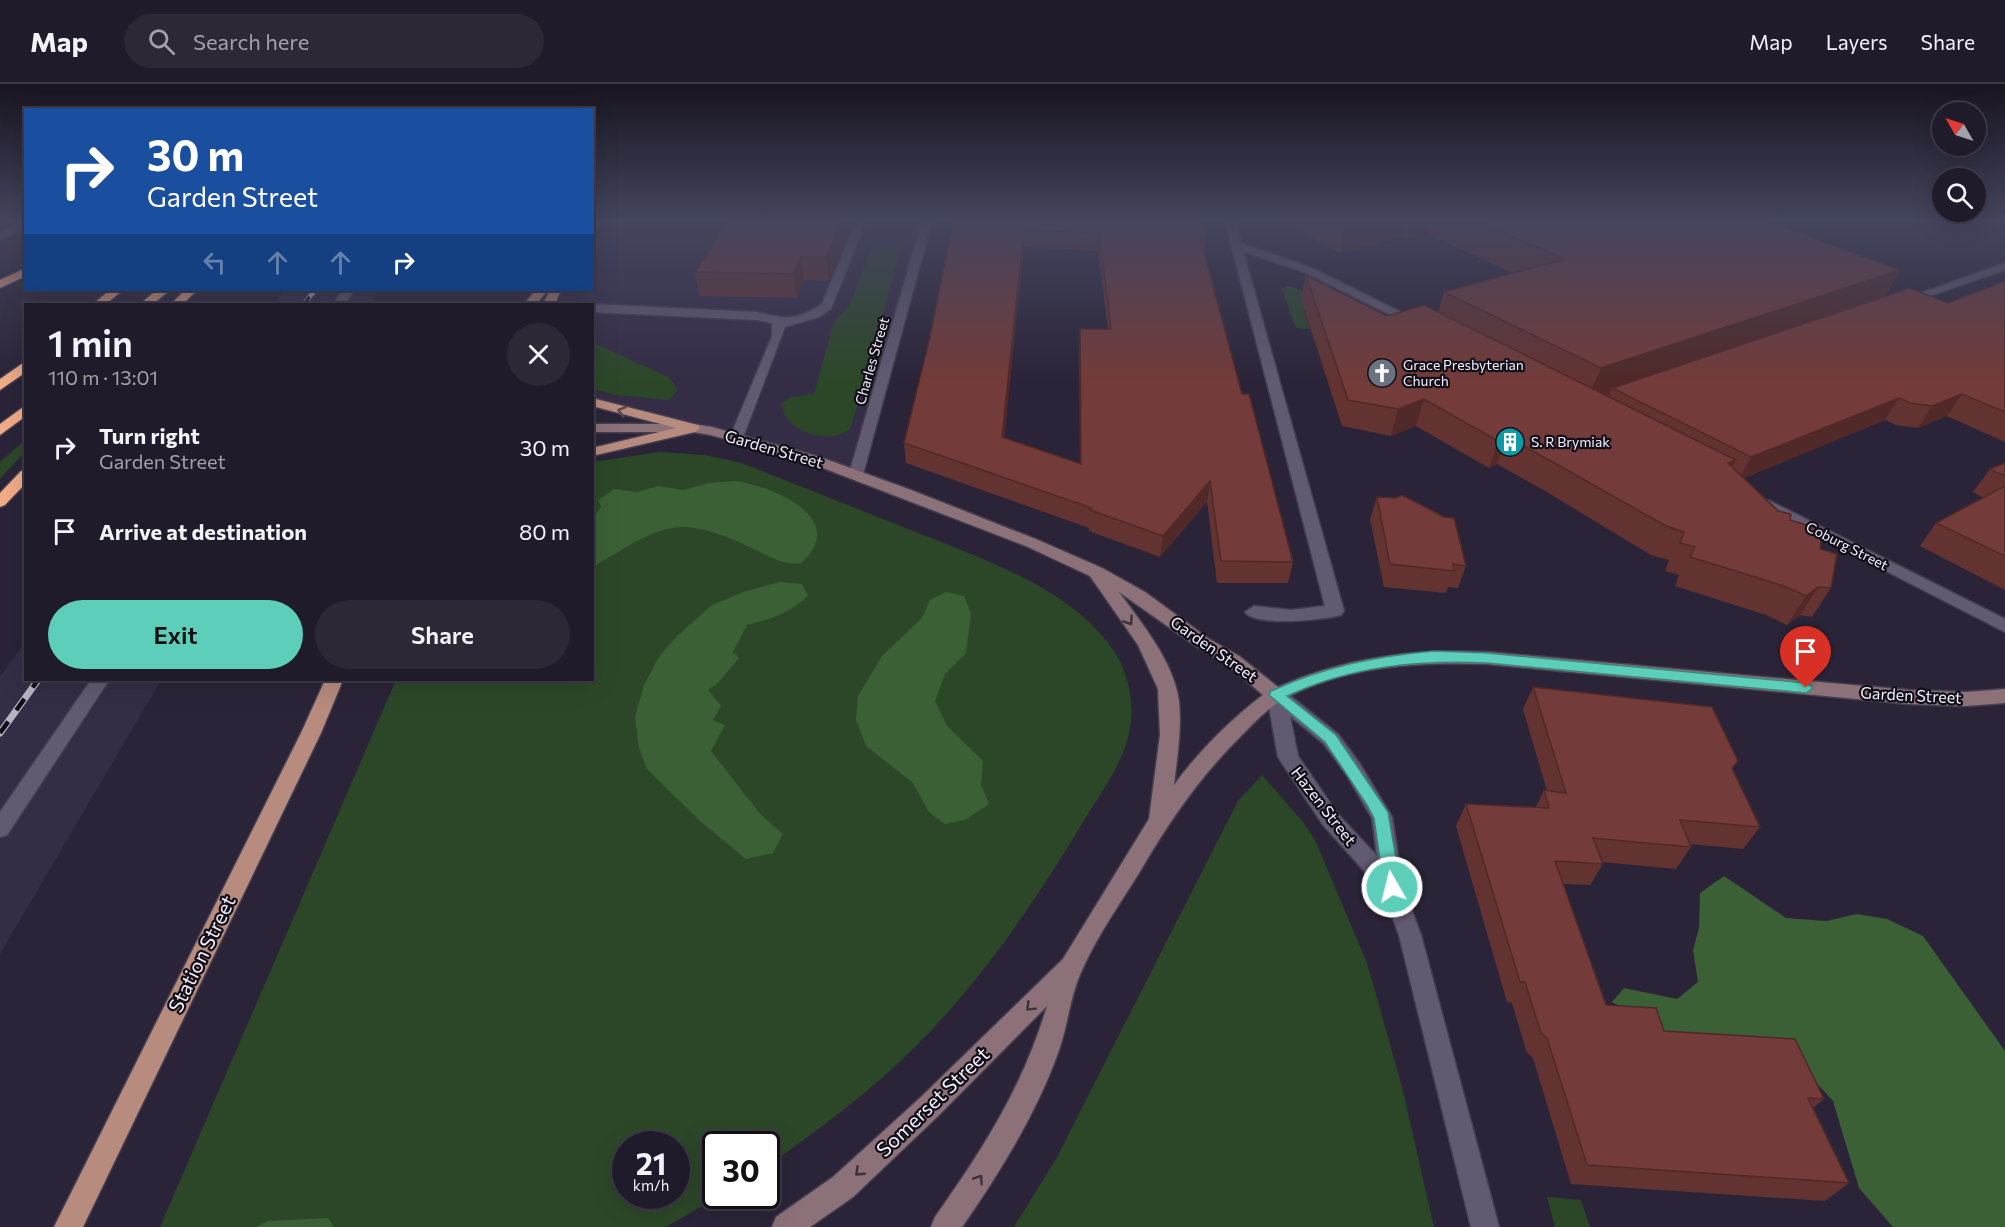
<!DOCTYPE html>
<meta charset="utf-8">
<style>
:root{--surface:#201b2a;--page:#2d2836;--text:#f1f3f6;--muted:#a2a1a8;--line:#3d3947;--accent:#5cceba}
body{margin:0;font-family:Commissioner,sans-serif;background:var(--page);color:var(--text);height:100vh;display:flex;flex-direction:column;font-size:22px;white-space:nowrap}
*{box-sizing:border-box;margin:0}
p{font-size:20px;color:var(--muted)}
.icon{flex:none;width:33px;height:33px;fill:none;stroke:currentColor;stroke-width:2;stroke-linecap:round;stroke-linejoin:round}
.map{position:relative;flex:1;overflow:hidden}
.drawer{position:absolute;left:24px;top:219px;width:570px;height:378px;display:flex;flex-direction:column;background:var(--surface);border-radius:0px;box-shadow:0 6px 24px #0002,0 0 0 2px var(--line)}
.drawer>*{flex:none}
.guide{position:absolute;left:24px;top:24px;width:570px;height:183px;border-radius:0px;box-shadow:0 6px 24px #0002,0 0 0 2px var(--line);background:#1a4fa0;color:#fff;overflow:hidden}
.needle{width:39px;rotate:309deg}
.tools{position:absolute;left:1932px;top:18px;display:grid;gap:12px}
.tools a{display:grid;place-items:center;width:54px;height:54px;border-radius:50%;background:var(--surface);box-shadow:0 6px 24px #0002,0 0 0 2px var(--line);font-size:30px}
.speed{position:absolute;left:612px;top:1047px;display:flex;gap:12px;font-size:30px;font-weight:700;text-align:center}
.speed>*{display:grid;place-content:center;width:78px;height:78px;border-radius:50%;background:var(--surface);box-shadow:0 6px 24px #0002,0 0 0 2px var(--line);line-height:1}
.speed small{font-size:15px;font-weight:400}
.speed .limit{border:3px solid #111;border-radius:9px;background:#fff;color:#111}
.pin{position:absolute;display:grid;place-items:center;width:51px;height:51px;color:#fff;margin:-62px -26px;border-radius:50% 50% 50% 0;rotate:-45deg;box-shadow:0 0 6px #0007}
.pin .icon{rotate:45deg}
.me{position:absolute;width:66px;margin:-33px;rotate:352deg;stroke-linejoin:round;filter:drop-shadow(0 0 4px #0008)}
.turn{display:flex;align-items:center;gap:21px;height:126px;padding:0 24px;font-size:27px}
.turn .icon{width:78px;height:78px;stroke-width:2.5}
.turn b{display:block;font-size:42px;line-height:51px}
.lanes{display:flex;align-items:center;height:57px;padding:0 24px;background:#0003;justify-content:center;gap:30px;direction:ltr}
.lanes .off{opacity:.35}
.round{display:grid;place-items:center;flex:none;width:63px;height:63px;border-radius:32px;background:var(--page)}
.overview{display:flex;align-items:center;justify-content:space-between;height:102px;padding:0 24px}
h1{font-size:36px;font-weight:600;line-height:45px}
.cta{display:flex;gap:12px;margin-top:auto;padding:12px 24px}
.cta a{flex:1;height:69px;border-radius:36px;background:var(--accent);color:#111;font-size:24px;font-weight:600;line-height:69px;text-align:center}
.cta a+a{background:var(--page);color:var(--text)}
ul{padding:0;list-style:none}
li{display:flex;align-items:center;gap:18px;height:84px;padding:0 24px}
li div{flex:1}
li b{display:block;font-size:22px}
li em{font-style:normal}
header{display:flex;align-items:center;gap:36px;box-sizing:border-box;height:84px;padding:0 30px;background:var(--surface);border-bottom:2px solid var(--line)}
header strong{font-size:28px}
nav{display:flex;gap:33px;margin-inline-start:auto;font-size:21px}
.search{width:420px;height:54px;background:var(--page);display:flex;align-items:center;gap:15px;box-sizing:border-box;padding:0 21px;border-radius:33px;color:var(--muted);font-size:22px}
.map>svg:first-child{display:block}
.built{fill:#352c46}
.green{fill:#2c4728;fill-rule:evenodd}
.forest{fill:#3b6035}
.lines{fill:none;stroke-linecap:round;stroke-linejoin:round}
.lane-casing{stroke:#443f50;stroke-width:3}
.street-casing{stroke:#443f50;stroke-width:3}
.secondary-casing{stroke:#443f50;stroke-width:3}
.primary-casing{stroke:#443f50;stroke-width:3}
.highway-casing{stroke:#443f50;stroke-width:3}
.lane{fill:#615a71;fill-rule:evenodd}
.street{fill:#615a71;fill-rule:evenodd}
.secondary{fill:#8c7278;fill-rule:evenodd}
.primary{fill:#b78b7e;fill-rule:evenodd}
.highway{fill:#f0ab87;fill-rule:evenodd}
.rail-far1-casing{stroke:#b8b3c3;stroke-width:4.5}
.rail-casing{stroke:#b8b3c3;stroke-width:7}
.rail-far1{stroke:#120f18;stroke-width:3;stroke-dasharray:9;stroke-linecap:butt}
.rail{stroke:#120f18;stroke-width:4.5;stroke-dasharray:14;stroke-linecap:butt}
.wall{fill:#633331;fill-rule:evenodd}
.shaded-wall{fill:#502928}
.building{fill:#733b39;stroke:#502928;stroke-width:1.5;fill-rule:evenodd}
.oneway{stroke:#5c4746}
.oneway2{stroke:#3d323a}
.route{fill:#5cceba;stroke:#3c8679;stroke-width:1.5}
.labels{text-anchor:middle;stroke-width:4.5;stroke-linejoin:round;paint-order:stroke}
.far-street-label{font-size:14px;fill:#f4f0fe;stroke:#120f18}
.far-poi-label{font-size:14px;fill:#f4f0fe;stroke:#120f18;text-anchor:start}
.street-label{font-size:16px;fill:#f4f0fe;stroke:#120f18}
.near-street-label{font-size:20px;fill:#f4f0fe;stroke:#120f18}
</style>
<header>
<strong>Map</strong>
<div class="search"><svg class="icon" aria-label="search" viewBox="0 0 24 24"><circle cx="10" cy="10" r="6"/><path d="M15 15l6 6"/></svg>Search here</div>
<nav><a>Map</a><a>Layers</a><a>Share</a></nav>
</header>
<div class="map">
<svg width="2005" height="1143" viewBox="0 0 2005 1143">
<rect width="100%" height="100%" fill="#2b2438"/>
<path class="built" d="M598 137H927L856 390 593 318 592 220H549L555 206H592L593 144Z
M285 206H379L371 220H272Z
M25 558 26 596H161L0 870V593Z"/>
<path class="green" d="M873 161 902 162 851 343C834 364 781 347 782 319L791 313 814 310 834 237 850 220Z
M1287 202 1298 205 1353 233 1310 225 1304 227 1310 245 1296 244 1282 205Z
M592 258 668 293 676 302 677 307 669 316 616 311 593 305Z
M25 356V368L0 395V378Z
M659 368 705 371 742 379C797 401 853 423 908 445 973 471 1060 500 1105 555 1128 582 1138 622 1127 657 1119 684 1101 709 1086 733 1037 815 983 895 915 963 870 1008 818 1046 767 1082L766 1060H716V1112H720L666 1143H160L396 596H592L593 378ZM626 1060H676V1112H626Z
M1262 691 1303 738 1315 756 1367 879 1402 1003 1434 1143H1014L1056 1075 1238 717Z
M1547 1113 1581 1116 1590 1143H1555Z"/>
<path class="forest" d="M735 397C773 402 851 435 801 479 784 482 769 472 754 465 736 456 704 443 684 443 654 442 618 469 593 483V434L601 423 598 416 614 405 637 408 658 402 683 406 709 399Z
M780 498 802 500 808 512C789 529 771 535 747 541L733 568 739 574 718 599 708 606 721 622 713 636 725 641 711 667 761 731 783 750 773 769 746 775 700 737 647 685 639 664 635 633 644 601 659 573 677 552 712 521 743 508Z
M946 508 964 512 971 530 966 569 945 590 935 617 947 642 983 677 981 701 989 720 965 736 945 740 929 728 913 699 866 662 856 636 858 612 882 572 922 534 930 516Z
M1724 792 1786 834 1826 837 1857 830 1887 835 1923 852 2005 967V1143H1893L1859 1104 1833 1017 1802 983 1682 957 1612 918 1624 904 1677 915 1698 898 1693 866 1699 844 1700 809Z
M328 1134 334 1143H256L268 1137Z"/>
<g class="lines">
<g class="lane-casing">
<path id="lane" d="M856 137H866L831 225 819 233 785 243 742 356 737 357 730 353 772 252V239L757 236 592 228V220L757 228C785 235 796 237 822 220Z
M343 206H354L345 220H333Z
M91 596H109L7 751 0 753V728Z"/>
</g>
<g class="street-casing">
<path id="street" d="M20 137H26V143L0 156V149Z
M922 137H932L863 390 856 394 851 393 849 390Z
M1225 137H1235L1241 159 1312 184 1425 240 1415 243 1304 188 1243 167 1344 527 1341 531C1324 536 1256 543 1245 528L1254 522 1291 526 1325 522Z
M2005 179V186L1906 220 1896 218Z
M1768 416 2005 535V548L1763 424 1760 421 1763 418Z
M1276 604 1283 606 1338 650 1360 680 1392 733 1403 803 1421 851 1499 1143H1471L1399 851 1383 808 1323 741 1278 673 1267 611 1269 606ZM1290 632 1324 660 1346 690 1372 734 1377 772 1337 729 1298 672Z"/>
</g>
<g class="secondary-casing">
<path id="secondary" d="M592 340H693L712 343 820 373 911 406 1038 456 1102 484 1145 508 1209 555 1239 572 1278 603C1346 573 1413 565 1487 568L1909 606 1966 608 2005 605V619L1966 622 1909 620 1487 580C1418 578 1346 581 1284 615 1267 624 1253 640 1239 654 1200 693 1170 736 1142 784 1122 817 1098 850 1082 886 1070 911 1068 942 1058 969 1036 1030 999 1090 962 1143H931L935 1133C983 1065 1023 1003 1047 922L938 1032 853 1113 810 1143H772L776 1133 833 1093 920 1014 1063 875 1149 735 1160 651 1158 605 1138 561 1090 492 1026 462 810 379 711 351 693 348H592ZM1119 508 1197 563 1227 580 1263 611C1230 636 1199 667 1174 701 1177 674 1182 645 1179 617 1173 576 1142 540 1119 508Z"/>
</g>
<g class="primary-casing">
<path id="primary" d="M592 137H603L592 147Z
M536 206H548L536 220H524Z
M550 206H561L555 220H543Z
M592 314 698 341 700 344 695 348 592 372V364L676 344 592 322Z
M325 596H343L321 649 83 1143H54L301 649Z"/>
</g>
<g class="highway-casing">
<path id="highway" d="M26 184V192L0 204V196Z
M110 206H123L106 220H93Z
M157 206H170L153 220H140Z
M185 206H197L183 220H171Z
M26 277V288L0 306V295Z
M26 321V332L0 351V340Z
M26 386V399L5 421 0 423V409L21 387Z"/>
</g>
<use href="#lane" class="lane"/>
<use href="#street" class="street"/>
<use href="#secondary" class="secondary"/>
<use href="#primary" class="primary"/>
<use href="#highway" class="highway"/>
<g class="rail-far1-casing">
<path id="rail-far1" d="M304 220 315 206"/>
</g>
<g class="rail-casing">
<path id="rail" d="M0 649 38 596"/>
</g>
<use href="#rail-far1" class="rail-far1"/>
<use href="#rail" class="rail"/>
</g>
<path class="wall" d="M727 137H854L829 197 804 196 797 214 699 212 695 188Z
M953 137 1207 150 1205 168H1204L1242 310 1293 478 1288 499H1217L1207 418 1160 473 1089 447V444L906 379 904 359 930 253ZM1024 163 1098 167 1108 245H1080L1079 264 1080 380 1004 354Z
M1280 137H1768L1885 213 1948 219 2005 197V358L1947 332 1918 344 1896 341 1885 336 1744 394 1820 465 1831 504 1812 533 1800 531 1787 541 1766 531 1675 502 1679 491 1665 487 1669 476 1651 471 1540 404 1497 380 1489 384 1416 342 1391 352 1342 342 1301 215 1306 191 1387 232 1438 228 1444 208 1513 189 1427 150 1407 155 1403 153 1340 169Z
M2005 379V506L1920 462 1936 439 1984 414 1973 408 1990 385Z
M1377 413 1466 482 1458 504 1448 503 1446 509 1384 503 1370 435Z
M1533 603 1732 684 1760 743 1743 765 1690 760 1691 763 1676 785 1602 778 1603 780 1590 801 1563 800 1606 921 1664 947 1824 1015 1813 1024 1849 1099 1825 1117 1571 1100 1533 974 1527 969 1512 919 1507 918 1456 742 1466 720 1536 723 1544 706 1547 707 1523 625Z"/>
<path class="shaded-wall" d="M842 137H854L829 197 826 173Z
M1349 137H1407L1403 153 1340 169 1346 138Z
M1412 137H1431L1427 150 1407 155Z
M1024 146V163L1002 374V353Z
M801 173 804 196 797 214 793 190Z
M1900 186 1882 218 1612 304 1609 311 1586 319 1601 284Z
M1962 310 1947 332 1918 344 1932 322Z
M1899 314 1885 336 1739 396 1751 373Z
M1424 315 1416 342 1391 352 1398 325Z
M1507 353 1497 380 1489 384 1498 357Z
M1736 376 1721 403 1728 379Z
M1210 397 1207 418 1160 473 1163 452Z
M1818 503 1800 531 1787 541 1806 512Z"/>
<path class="building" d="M727 137H842L826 173H801L793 190 695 188Z
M953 137H1202L1207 150H1199L1242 310H1249L1293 478 1221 477 1210 397 1163 452 1090 426 1092 424 904 359 930 253ZM1024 146 1099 149 1111 245H1080L1081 380 1002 353Z
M1476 137H1768L1900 186 1601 284 1444 208 1565 175Z
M1306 191 1387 232 1424 221 1736 376 1728 379 1778 427 1791 430 1790 436 1823 446 1820 465 1837 470 1831 504 1818 503 1806 512 1784 502 1690 473 1695 463 1680 459 1684 448 1666 442 1551 377 1507 353 1498 357 1424 315 1398 325 1348 316Z
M2005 197V328L1962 310 1932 322 1910 319 1899 314 1751 373 1612 304 1910 204 1948 219Z
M2005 379V392L1990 385Z
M2005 402V472L1936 439Z
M1402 411 1444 433 1454 434 1466 482 1453 480 1454 487 1390 480 1377 413 1396 414Z
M1533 603 1712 623 1738 677 1732 684 1760 743 1680 736 1691 763 1593 754 1603 780 1555 777 1606 921 1656 924 1664 947 1795 955 1824 1015 1808 1014 1849 1099 1587 1081 1547 954 1541 949 1525 898H1520L1466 720 1549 724 1544 706 1566 709Z"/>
<defs><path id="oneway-chevron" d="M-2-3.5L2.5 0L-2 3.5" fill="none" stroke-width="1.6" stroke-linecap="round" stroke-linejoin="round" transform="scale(1.5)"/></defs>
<use class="oneway" href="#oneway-chevron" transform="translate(622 327) rotate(-164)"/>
<g class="oneway2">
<use href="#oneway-chevron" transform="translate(1129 537) rotate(56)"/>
<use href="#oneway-chevron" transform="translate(1030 923) rotate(135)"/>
<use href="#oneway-chevron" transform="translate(859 1088) rotate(137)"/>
<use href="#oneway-chevron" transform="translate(979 1095) rotate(-56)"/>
</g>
<linearGradient id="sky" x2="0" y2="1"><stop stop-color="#18141f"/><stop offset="0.46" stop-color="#44455e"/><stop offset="1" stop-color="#44455e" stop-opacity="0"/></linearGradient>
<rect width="2005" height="297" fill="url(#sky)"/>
<path class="route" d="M1434 567 1487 569 1806 599 1813 604 1806 609 1487 579C1417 576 1352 582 1287 612L1336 651 1388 728 1401 803 1398 808H1386L1384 803 1374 734 1367 721 1325 658 1269 611 1271 607C1324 583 1376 572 1434 567Z"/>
<defs>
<g id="church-disc" transform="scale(1.5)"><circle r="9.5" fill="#6b7280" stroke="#120f18"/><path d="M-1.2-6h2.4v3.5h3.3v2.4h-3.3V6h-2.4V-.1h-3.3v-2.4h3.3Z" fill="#fff"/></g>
<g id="building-disc" transform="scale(1.5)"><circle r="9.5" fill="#0f9aa8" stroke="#120f18"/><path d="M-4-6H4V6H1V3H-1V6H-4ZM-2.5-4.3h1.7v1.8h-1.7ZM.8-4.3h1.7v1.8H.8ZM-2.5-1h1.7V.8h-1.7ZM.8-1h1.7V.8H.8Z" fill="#fff"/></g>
</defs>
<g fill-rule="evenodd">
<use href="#church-disc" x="1382" y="289"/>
<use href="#building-disc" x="1510" y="358"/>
</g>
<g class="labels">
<g class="far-street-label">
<text transform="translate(872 277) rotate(-74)" y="5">Charles Street</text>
<text transform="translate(1847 462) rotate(27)" y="5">Coburg Street</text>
</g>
<g class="far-poi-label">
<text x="1403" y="286">Grace Presbyterian<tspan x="1403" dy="16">Church</tspan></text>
<text x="1531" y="363">S. R Brymiak</text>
</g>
<g class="street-label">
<text transform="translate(774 365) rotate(16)" y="6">Garden Street</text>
<text transform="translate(1214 565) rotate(35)" y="6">Garden Street</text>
<text transform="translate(1911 611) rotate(3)" y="6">Garden Street</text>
<text transform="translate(1324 722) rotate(52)" y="6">Hazen Street</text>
</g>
<g class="near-street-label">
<text transform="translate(202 870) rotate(-64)" y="7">Station Street</text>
<text transform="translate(933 1018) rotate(-44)" y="7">Somerset Street</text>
</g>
</g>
</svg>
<div class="tools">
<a><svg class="needle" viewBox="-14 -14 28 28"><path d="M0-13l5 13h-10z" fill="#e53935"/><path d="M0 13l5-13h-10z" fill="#a2a1a8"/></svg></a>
<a><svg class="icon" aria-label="search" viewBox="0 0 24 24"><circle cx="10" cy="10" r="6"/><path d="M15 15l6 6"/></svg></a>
</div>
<div class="speed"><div>21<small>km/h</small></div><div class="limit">30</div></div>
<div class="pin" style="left:1806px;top:604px;background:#d93025"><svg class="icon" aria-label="arrive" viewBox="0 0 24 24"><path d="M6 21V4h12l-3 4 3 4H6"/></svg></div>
<svg class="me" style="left:1392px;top:803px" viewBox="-20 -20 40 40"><circle r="17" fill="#5cceba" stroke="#fff" stroke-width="3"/><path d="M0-11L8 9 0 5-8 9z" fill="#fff"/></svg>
<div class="guide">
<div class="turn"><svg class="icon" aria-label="right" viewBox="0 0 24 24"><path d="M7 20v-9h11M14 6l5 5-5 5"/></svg><div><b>30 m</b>Garden Street</div></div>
<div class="lanes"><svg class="icon off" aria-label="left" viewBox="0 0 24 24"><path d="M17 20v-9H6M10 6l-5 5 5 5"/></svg><svg class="icon off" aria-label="ahead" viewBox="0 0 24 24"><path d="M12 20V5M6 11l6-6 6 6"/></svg><svg class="icon off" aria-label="ahead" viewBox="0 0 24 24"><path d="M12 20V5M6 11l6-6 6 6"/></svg><svg class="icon" aria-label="right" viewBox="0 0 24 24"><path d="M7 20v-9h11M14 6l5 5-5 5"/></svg></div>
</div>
<section class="drawer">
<div class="overview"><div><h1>1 min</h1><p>110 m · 13:01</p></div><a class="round"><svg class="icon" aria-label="close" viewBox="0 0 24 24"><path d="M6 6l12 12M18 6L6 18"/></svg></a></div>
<ul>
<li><svg class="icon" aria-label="right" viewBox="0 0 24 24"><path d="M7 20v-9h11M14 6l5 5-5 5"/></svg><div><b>Turn right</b><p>Garden Street</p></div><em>30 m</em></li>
<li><svg class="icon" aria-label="arrive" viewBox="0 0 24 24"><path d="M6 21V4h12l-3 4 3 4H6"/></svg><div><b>Arrive at destination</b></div><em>80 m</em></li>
</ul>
<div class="cta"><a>Exit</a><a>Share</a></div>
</section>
</div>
